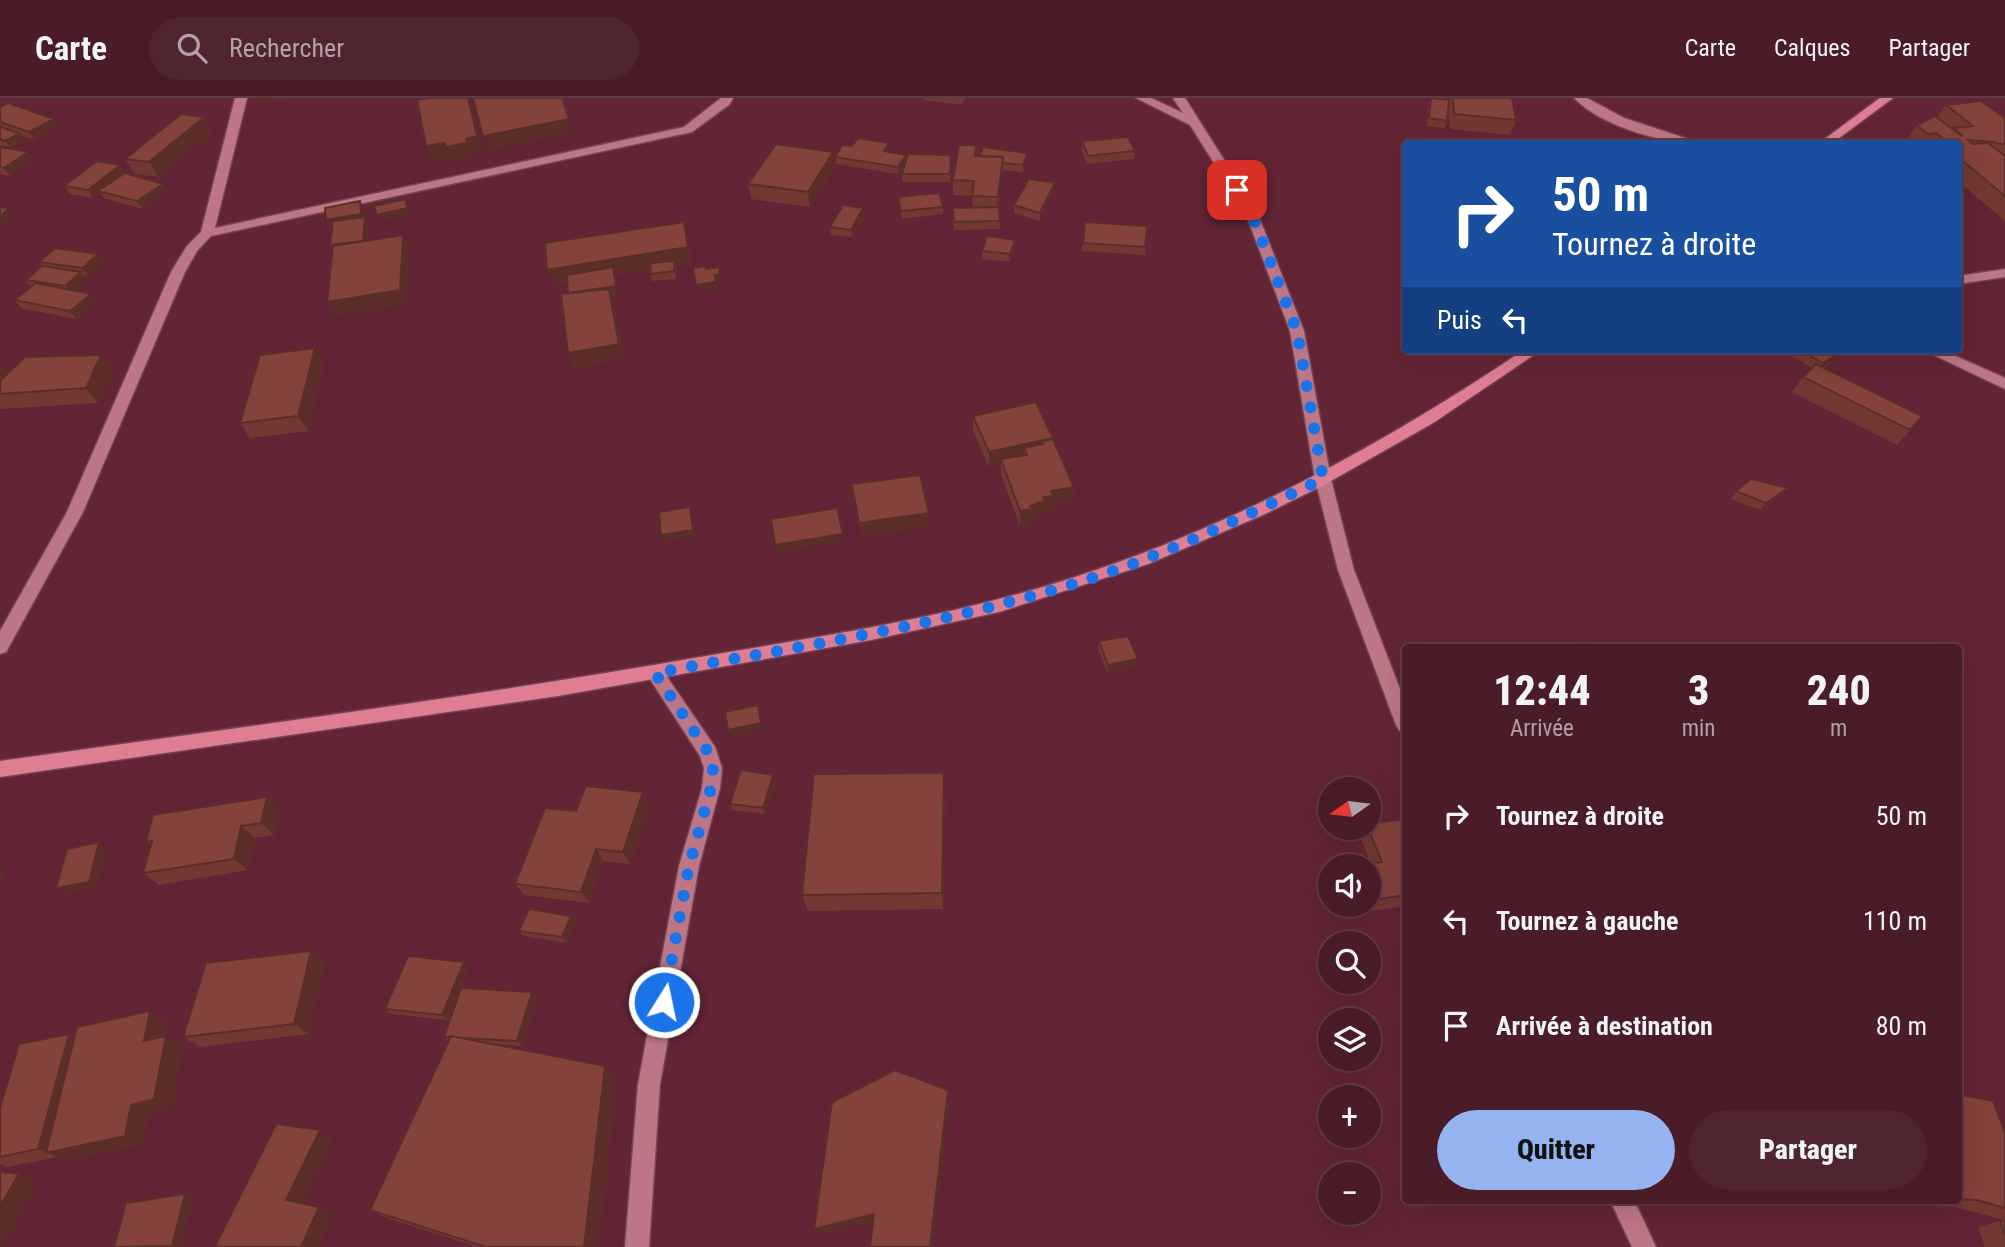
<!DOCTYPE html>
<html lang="fr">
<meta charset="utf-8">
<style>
:root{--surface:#4a1c28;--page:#512530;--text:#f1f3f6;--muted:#b2a1a8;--line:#613a45;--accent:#95b2f1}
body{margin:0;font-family:"Roboto Condensed",sans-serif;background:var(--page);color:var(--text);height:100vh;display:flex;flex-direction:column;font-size:26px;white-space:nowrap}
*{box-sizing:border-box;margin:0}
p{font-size:23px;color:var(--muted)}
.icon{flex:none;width:38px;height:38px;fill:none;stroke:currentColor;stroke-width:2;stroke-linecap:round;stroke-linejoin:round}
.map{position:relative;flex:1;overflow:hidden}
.side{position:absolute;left:1402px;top:546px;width:560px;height:560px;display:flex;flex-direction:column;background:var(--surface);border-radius:7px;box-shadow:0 7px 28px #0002,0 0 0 2px var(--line)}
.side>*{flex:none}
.hud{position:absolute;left:1402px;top:42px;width:560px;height:214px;border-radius:7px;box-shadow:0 7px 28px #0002,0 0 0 2px var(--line);background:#1a4fa0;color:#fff;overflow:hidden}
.needle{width:46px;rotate:256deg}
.buttons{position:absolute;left:1318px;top:679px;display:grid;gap:14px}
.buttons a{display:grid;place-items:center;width:63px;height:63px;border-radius:50%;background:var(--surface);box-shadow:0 7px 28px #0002,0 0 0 2px var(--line);font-size:35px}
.pin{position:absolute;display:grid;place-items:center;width:60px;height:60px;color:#fff;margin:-30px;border-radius:14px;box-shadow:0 4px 10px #0006}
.me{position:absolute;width:77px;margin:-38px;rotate:10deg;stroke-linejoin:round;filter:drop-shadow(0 0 5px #0008)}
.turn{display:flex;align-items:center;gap:24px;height:147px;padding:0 35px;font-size:32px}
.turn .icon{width:91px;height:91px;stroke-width:2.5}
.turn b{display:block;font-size:49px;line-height:60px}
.then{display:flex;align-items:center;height:66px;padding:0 35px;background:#0003;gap:14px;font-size:26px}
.eta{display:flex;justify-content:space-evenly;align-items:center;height:119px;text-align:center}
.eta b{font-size:42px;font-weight:800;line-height:49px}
.primary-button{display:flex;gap:14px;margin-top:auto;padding:14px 35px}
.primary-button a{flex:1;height:80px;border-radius:42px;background:var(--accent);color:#111;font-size:28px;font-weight:800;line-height:80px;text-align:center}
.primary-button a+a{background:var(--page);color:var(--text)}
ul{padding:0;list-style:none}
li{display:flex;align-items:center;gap:21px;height:105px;padding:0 35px}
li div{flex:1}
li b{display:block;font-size:26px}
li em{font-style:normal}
header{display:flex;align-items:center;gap:42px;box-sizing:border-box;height:98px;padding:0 35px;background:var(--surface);border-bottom:2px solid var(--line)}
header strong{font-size:33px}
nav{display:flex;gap:38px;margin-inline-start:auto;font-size:24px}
.search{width:490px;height:63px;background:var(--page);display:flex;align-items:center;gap:18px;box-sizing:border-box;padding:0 24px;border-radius:38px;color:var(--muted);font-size:26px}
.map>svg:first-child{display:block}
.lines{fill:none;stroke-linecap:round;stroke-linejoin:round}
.street-casing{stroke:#744353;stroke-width:3}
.primary-casing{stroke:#744353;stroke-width:3}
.street{fill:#bd7685;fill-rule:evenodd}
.primary{fill:#df7e93;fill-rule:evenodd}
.wall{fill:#723934}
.shaded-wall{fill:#5c2e2a}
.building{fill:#84423c;stroke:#5c2e2a;stroke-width:2}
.route{stroke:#1a73e8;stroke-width:12;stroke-dasharray:0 21.6}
</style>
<header>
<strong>Carte</strong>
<div class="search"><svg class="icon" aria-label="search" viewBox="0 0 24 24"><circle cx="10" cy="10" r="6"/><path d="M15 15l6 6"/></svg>Rechercher</div>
<nav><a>Carte</a><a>Calques</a><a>Partager</a></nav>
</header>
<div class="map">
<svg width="2005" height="1149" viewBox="0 0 2005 1149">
<rect width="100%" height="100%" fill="#632535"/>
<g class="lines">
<g class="street-casing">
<path id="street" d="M235 0H247L215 130 684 29 721 0H733L730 6 692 34 211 138 197 153 185 174 83 414 6 554 0 556V533L67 414 171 174 187 148 201 134Z
M1136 0H1151L1183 15 1173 0H1185L1257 114 1304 233 1331 381 1354 472 1405 604V634L1399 632 1396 627 1338 472 1315 381 1290 233 1245 114 1190 27Z
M1574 0H1587L1624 20 1703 46C1665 46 1602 29 1574 0Z
M2005 171V179L1958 186V178Z
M1923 252H1942L2005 280V291Z
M655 568 661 570 715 649 722 670 720 690 699 768 660 986 649 1149H625L638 986 679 768 702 690 704 670 700 658 646 575 649 570Z
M1610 1102H1634L1656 1149H1632Z"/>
</g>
<g class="primary-casing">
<path id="primary" d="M1880 0H1893L1831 46H1818Z
M1524 252H1541L1433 325 1322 388 1265 416 1148 466 999 514 871 542 558 598 0 679V663C236 630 472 599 706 558 830 537 955 518 1075 479 1236 427 1384 346 1524 252Z"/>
</g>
<use href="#street" class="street"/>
<use href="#primary" class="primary"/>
</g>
<path class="wall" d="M923 0H965L962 7 923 2Z
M1431 0 1448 4 1450 0H1512L1516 22 1510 37 1450 31 1448 13 1447 23 1445 30 1427 28 1429 7Z
M1946 7 2005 20V123L1958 83V46H1911L1907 41 1917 27 1937 19Z
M0 9 60 28 34 42 21 37 25 42 11 50 0 47Z
M204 19 213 34 158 79 135 76 125 61Z
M1082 43 1135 53 1134 61 1087 66 1081 51Z
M889 45V54L906 57V63L951 65 950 84H902V76L905 66 898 76 836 66 835 59 852 48Z
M0 47 1 49 28 54 34 61 10 78 0 76Z
M833 54 835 69 810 109 751 101 748 86Z
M1027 55V62L1023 74 1003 72 999 109 1000 131 954 132 953 110 973 109 972 98 953 97V82L977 58Z
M125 74 119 79 168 93 142 111 104 100 100 95 93 100 70 96 64 88Z
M1054 93 1040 123 1014 115V107Z
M898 99 943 109V116L902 121Z
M864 117 852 139 831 137 830 129Z
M1085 124 1147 128 1145 157 1082 153Z
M687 139 692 164 675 167 676 181 652 183 650 176V171L615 177 618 196 611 197 614 206 624 261 573 270 567 185 552 187Z
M1015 149 1010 164 982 161V153Z
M98 156 104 163 88 178 84 177 87 181 74 193 91 196 97 204 76 221 21 210 14 202 31 189 26 182 42 168 39 164Z
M315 250 324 265 308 333 250 340 240 325Z
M1782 252H1848L1844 257 1823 270 1922 318 1897 347 1792 294 1803 279 1812 270Z
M101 257 113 272 98 305 0 311V266L8 275Z
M973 318 1053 340 1074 389 1073 403 1053 407 1052 412 1044 414V417L1031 422V426L1020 428 1001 376V366L989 369 973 333Z
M1736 393 1782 398 1760 412 1731 401Z
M1099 543 1136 568 1107 574 1098 551Z
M775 683 765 716 732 712 730 706Z
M946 693 943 811 808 813 802 797Z
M267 699 280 711 274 737 255 740 248 772 159 787 143 775 151 748 146 744Z
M650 707 630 766 603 763 589 805 524 797 515 786 576 713Z
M1405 721V808L1358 815 1355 807H1368V768L1371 766 1360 738 1365 730Z
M571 818 575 824 567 845 524 838 519 833Z
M325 864 308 936 200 949 183 939Z
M464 864 469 869 448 922 391 916 385 911Z
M537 899 522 948 492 946 605 968 617 981 598 1149H478L390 1121 370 1112 449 943 444 939Z
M150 913 167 923 164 938 183 947 172 1009 149 1015 143 1046 67 1063 57 1059 7 1069 0 1066V1010L74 939Z
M1958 996 2005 1035V1122L1955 1109 1904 1106 1902 1102H1958Z
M2000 1123H2005V1149H1985L1978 1129Z"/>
<path class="shaded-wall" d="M257 0H295L260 6Z
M468 0 472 8 483 53 472 56 473 60 452 64 450 60 432 63 426 48 466 41Z
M204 19 213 34 158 79 149 64Z
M54 21 60 28 34 42 29 34Z
M569 21 574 35 488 53 483 38Z
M19 35 25 42 11 50 5 43Z
M889 45 890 53 884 61V53Z
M28 54 34 61 10 78 4 70Z
M833 54 835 69 810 109 808 94Z
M1027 55V62L1023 74V67Z
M906 57V64L898 76V69Z
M1003 59V74L998 114V99Z
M120 67 125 74 101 93H98L100 95 93 100 88 92Z
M1055 85 1054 93 1040 123V115Z
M163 86 168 93 142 111 137 103Z
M405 101 411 117 380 124 377 117Z
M360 103 364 111 365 123V119L369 127 367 150 334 155 330 147 365 123 330 130 326 122Z
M9 110 15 118 0 132V119Z
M863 110 864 117 852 139 851 132Z
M684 124 692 164 675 167 676 181 674 167 615 177 618 196 611 197 614 206 624 261 573 270 568 255 571 204 614 177 552 187 547 172Z
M403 137 410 152 408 207 336 219 327 204Z
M1015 142V149L1010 164V156Z
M98 156 104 163 88 178 82 170Z
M719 169 722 184 717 185 718 192 698 194 696 187 715 177Z
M81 174 87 181 71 195 65 188Z
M91 196 97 204 76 221 70 213Z
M315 250 324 265 308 333 298 318Z
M1845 252H1848L1844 257 1817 273 1823 265Z
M101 257 113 272 98 305 86 290Z
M0 266 13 280 0 291Z
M1053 340V355L1043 346 1042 344V357H1027L1024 350V361H1001V366L989 369V354Z
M1074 389 1073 403 1053 407 1052 412 1044 414V417L1031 422V426L1020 428V413L1043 399 1051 393Z
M1788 390 1782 398 1760 412 1766 405Z
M690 409 693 416 695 439 663 445 661 437Z
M929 415 930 429 861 440 859 425Z
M843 436 844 444 777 455 775 447Z
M1138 561 1136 568 1107 574 1108 567Z
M758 607 763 632 731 639 728 632Z
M944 675 946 693 943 811 942 795Z
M773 677 775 683 765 716 763 710Z
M643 694 650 707 630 766 623 754Z
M267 699 280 711 274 737 261 725Z
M241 728 255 740 248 772 234 761Z
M99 744 108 751 97 790 65 796 56 790Z
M596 751 603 763 589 805 581 794Z
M0 772 6 776 0 795Z
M571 818 575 824 567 845 562 839Z
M311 853 325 864 308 936 294 926Z
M464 864 469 869 448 922 442 917Z
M532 894 537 899 522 948 517 943Z
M150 913 167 923 162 952 144 943Z
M69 936 88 946 131 1007 166 938 183 947 172 1009 149 1015 143 1046 67 1063 38 1051Z
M605 968 617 981 598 1149H584Z
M948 992 950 1000 933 1149H930Z
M320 1032 334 1040 302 1109 286 1102Z
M19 1076 40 1083 2 1149H0V1108Z
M185 1096 194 1099 182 1149H175L172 1148Z
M319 1109 334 1115 319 1149H301Z
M874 1116 877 1123 819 1137 814 1131Z"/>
<path class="building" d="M428 0H468L477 38 466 41 467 45 445 49V45L426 48 417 2Z
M473 0H562L569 21 483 38Z
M1431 0 1449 2 1447 23 1429 20Z
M1453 0H1512L1516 22 1454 16Z
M1981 3 2005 20V46H1998L1994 44 1968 42 1973 46 1988 45 2005 58V98L1958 59V46H1949L1936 35 1927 36 1917 27 1935 18 1962 38 1954 30 1973 28 1946 7Z
M8 5 54 21 29 34 0 24V9Z
M181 16 204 19 149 64 125 61Z
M0 29 19 35 5 43 0 41Z
M1128 39 1135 53 1088 58 1082 43Z
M858 40 889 45 884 53 906 57 898 69 835 59 842 47 852 48Z
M776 46 833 54 808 94 748 86Z
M959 47H976L975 58 1003 59 998 99 972 98 974 83 953 82Z
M2 49 28 54 4 70 0 69V50Z
M983 49 1027 55 1023 67 1003 65V59L980 58Z
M908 56 951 57 950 76H902Z
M97 63 120 67 88 92 64 88Z
M125 75 163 86 137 103 98 93Z
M1029 81 1055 85 1040 115 1014 107Z
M939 95 943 109 901 113 898 99Z
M405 101 407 110 377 117 374 108Z
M360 103 361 116 326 122 325 110Z
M843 107 863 110 851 132 830 129Z
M0 109 9 110 0 119Z
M999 109 1000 123 954 124 953 110Z
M365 119 363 143 330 147 333 123Z
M684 124 688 149 547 172 545 145Z
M1085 124 1147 128 1145 149 1083 145Z
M403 137 400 192 327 204 333 148Z
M987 138 1015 142 1010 156 982 153Z
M55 150 98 156 82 170 39 164Z
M674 163V173L650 176 651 165Z
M42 168 81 174 65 188 26 182Z
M705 168 706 171 719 169 720 177H715L716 184 696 187 693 170Z
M613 169 616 188 568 195 567 177Z
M36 185 91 196 70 213 14 202Z
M609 191 619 246 568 255 561 196Z
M315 250 298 318 240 325 260 257Z
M1800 252H1845L1823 265Z
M101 257 86 290 0 296V283L25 259Z
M1816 266 1922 318 1910 332 1803 279Z
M1036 304 1053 340 989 354 973 318Z
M1053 341 1074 389 1051 393 1053 398 1043 399 1045 403 1030 408 1032 411 1020 413 1001 361 1027 357 1024 350 1043 346 1042 344Z
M920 377 929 415 859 425 852 386Z
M1751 381 1788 390 1766 405 1736 393Z
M690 409 693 432 661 437 659 414Z
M837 410 843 436 775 447 771 421Z
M1128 538 1138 561 1108 567 1099 543Z
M1589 543 1594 550 1546 549Z
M758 607 761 625 728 632 725 614Z
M741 672 773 677 763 710 730 706Z
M944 675 942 795 802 797 814 676Z
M586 688 643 694 623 754 596 751 581 794 515 786 545 710 576 713Z
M267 699 261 725 241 728 234 761 143 775 152 743 146 744 153 717Z
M1405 721V797L1368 803V768H1355L1382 764 1368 730V726Z
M99 744 89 784 56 790 67 751Z
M529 811 571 818 562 839 519 833Z
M311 853 294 926 183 939 206 865Z
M408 858 464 864 442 917 385 911Z
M461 890 532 894 517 943 461 940 451 938 450 939H444Z
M150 913 144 943 166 938 154 1001 131 1007 125 1038 46 1055 77 929Z
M69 936 38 1051 0 1059V1010L19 946Z
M451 938 605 968 584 1149H486L370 1112Z
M895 972 948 992 930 1149H870L874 1116 814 1131 832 1004Z
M1958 996 1993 1003 2005 1035V1110L1977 1102 1958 1101Z
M276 1026 320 1032 286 1102 319 1109 301 1149H222L215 1148Z
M0 1074 19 1076 0 1108Z
M185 1096 172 1148 114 1149 126 1105Z
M2000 1123H2005V1137Z"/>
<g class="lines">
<path class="route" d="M664 904 689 768 711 690 713 670 708 654 655 575C798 549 941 527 1080 484 1164 458 1244 418 1323 381L1297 233 1251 114 1237 92"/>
</g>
</svg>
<div class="buttons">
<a><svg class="needle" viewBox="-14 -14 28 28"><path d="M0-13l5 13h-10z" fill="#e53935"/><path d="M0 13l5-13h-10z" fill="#b2a1a8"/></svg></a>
<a><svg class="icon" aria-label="sound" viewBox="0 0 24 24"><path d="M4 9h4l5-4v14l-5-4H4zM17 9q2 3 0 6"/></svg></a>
<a><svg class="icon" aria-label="search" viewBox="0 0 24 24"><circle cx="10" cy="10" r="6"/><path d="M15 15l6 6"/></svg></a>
<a><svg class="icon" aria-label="layers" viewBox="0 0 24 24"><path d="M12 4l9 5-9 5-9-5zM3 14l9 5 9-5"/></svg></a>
<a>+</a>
<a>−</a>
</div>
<div class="pin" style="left:1237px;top:92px;background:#d93025"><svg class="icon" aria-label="arrive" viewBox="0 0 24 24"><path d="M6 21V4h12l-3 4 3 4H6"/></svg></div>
<svg class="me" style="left:664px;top:904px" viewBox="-20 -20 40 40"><circle r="17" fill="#1a73e8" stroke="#fff" stroke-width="3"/><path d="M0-11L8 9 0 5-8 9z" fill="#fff"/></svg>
<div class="hud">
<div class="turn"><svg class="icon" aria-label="right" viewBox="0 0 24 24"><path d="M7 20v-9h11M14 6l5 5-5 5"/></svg><div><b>50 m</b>Tournez à droite</div></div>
<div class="then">Puis<svg class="icon" aria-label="left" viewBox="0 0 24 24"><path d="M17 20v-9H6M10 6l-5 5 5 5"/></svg></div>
</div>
<section class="side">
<div class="eta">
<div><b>12:44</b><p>Arrivée</p></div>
<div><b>3</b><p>min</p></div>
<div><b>240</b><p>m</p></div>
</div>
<ul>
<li><svg class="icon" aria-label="right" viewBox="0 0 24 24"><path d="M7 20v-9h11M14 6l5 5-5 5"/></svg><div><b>Tournez à droite</b></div><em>50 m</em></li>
<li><svg class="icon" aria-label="left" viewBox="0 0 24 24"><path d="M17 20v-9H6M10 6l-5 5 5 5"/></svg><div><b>Tournez à gauche</b></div><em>110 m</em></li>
<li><svg class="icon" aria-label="arrive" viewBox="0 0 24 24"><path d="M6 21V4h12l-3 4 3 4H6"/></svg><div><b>Arrivée à destination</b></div><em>80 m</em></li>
</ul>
<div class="primary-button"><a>Quitter</a><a>Partager</a></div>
</section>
</div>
